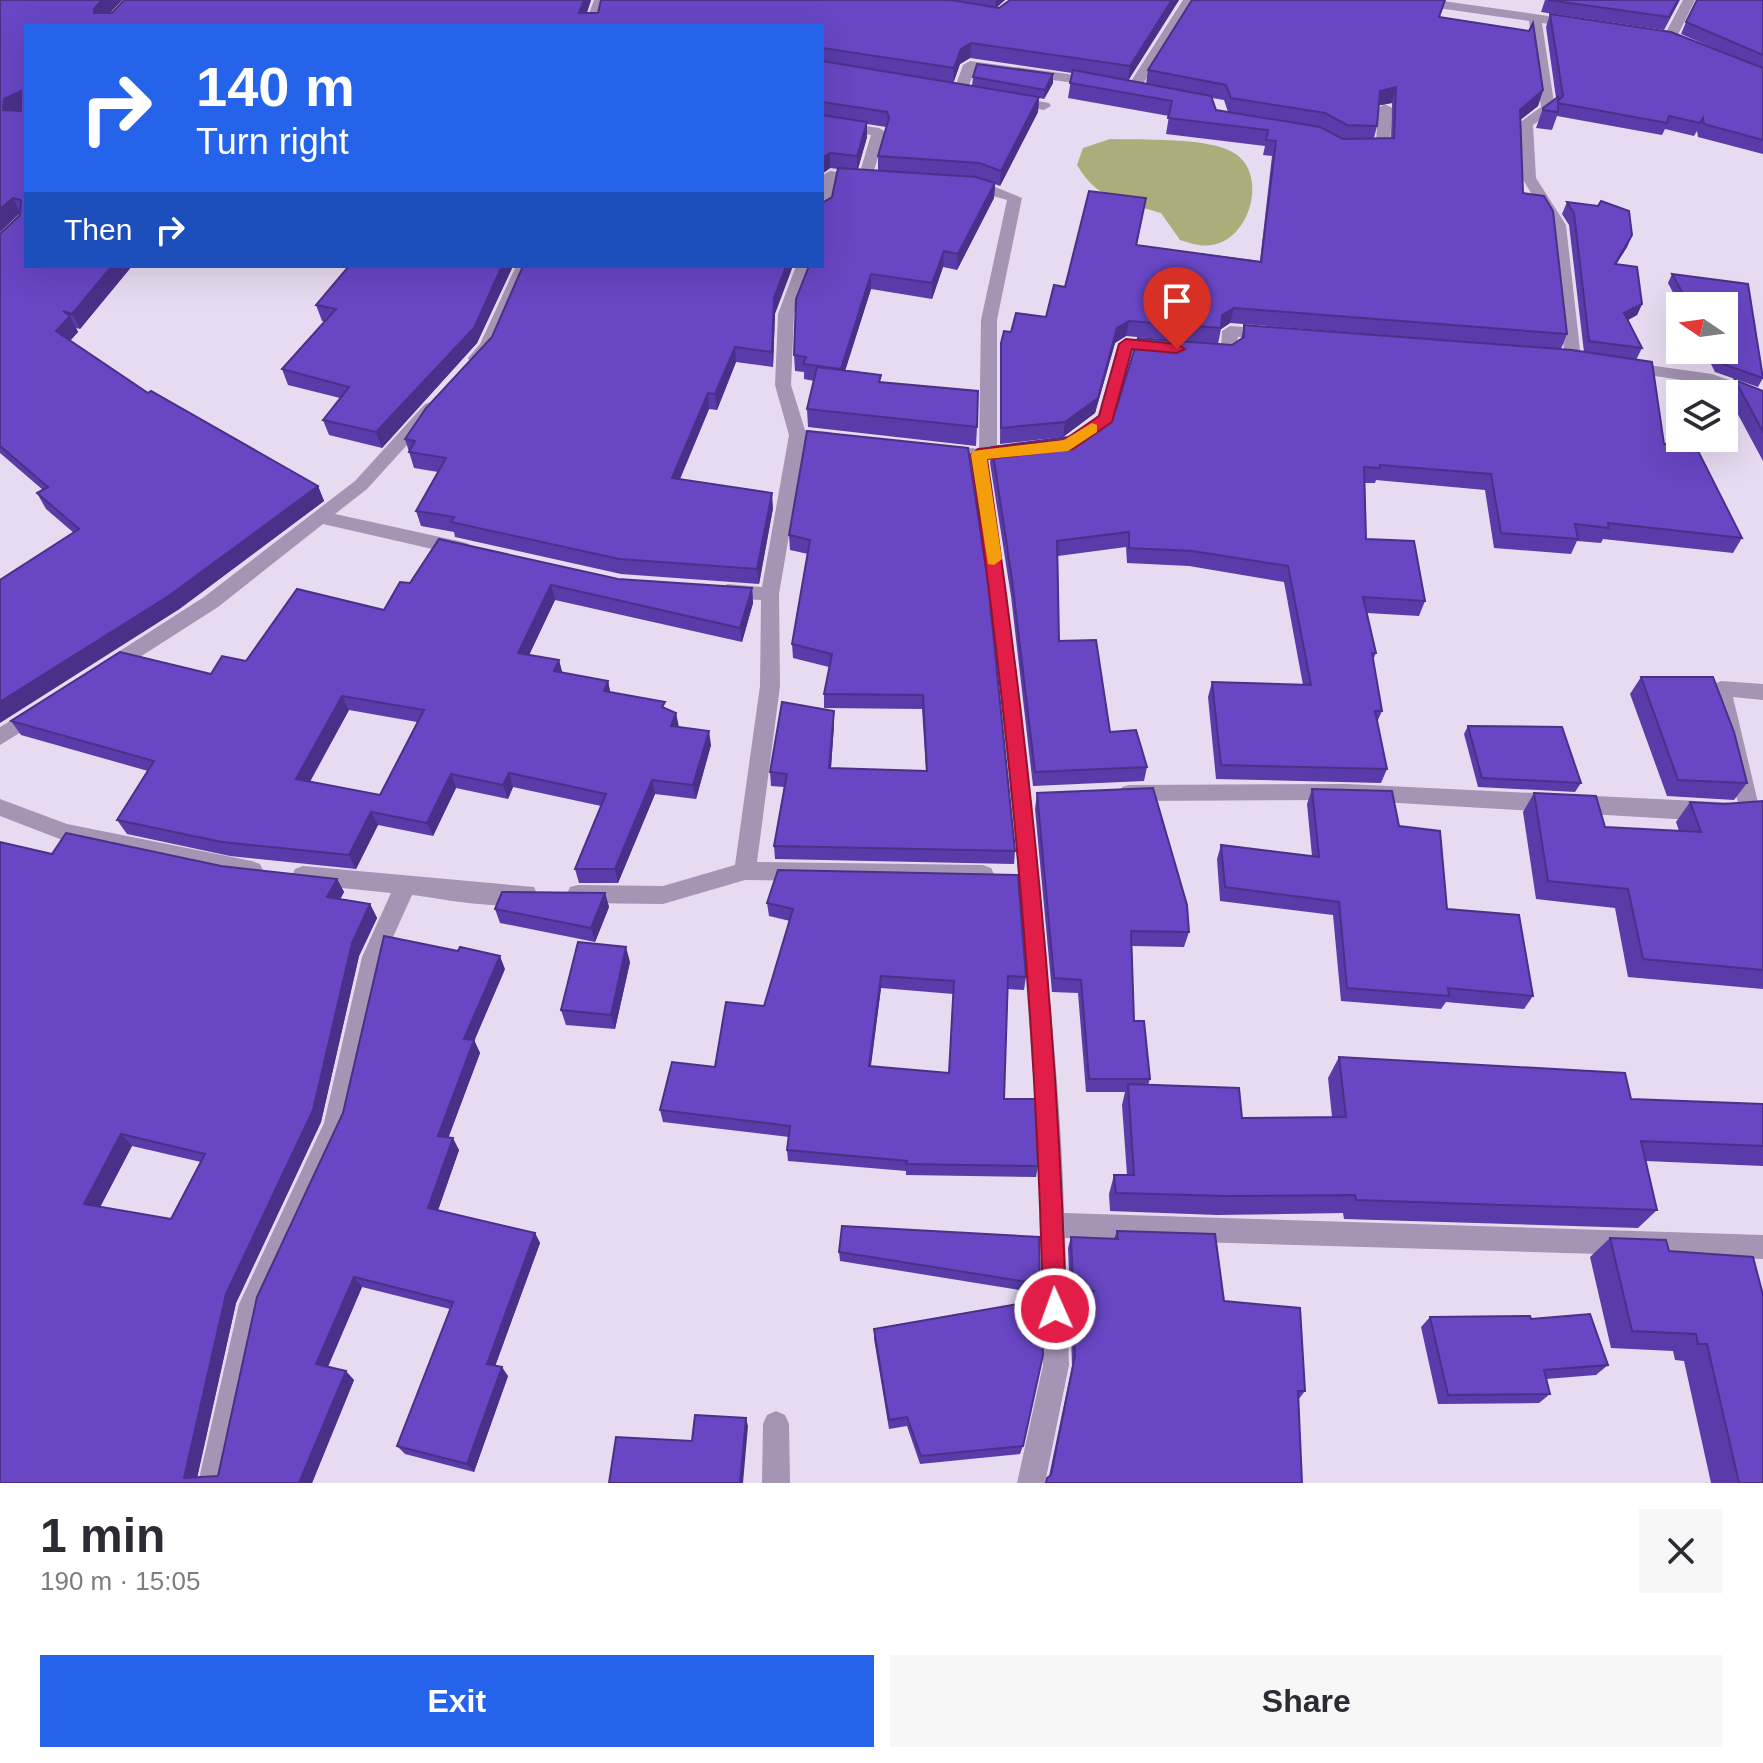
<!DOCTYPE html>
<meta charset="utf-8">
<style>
:root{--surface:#fff;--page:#f7f7f7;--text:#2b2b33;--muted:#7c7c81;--accent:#2563eb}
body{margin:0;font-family:Helvetica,sans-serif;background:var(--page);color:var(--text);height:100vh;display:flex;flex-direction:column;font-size:30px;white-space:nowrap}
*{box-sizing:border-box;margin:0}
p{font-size:26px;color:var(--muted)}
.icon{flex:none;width:44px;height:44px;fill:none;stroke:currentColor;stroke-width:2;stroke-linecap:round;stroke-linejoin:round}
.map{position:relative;height:1483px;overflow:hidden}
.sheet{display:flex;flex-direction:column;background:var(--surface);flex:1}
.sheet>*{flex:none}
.top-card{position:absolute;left:24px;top:24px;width:800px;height:244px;border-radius:0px;box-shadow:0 8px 32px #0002;background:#2563eb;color:#fff;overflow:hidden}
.needle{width:52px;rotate:283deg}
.buttons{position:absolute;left:1666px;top:292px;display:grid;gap:16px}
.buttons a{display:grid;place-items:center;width:72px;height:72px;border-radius:0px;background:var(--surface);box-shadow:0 8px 32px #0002;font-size:40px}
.pin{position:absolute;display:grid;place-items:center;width:68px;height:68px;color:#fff;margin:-82px -34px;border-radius:50% 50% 50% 0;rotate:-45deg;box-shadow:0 0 8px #0007}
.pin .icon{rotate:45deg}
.me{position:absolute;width:88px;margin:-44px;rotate:358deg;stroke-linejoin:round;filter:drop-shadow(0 0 6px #0008)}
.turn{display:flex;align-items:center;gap:28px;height:168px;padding:0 40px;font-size:36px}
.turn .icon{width:104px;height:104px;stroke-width:2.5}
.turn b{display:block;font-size:56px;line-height:68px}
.then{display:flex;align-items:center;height:76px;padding:0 40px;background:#0003;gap:16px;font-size:30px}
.round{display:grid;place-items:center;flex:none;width:84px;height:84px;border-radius:0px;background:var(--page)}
.overview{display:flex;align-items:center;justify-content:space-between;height:136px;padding:0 40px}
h1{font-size:48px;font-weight:800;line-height:60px}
.action{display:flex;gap:16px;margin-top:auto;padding:16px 40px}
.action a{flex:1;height:92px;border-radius:0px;background:var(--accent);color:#fff;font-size:32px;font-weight:800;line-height:92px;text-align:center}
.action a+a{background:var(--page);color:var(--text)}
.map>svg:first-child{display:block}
.water{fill:#abae7a}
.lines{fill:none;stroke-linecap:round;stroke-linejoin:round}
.minor{fill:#a495b4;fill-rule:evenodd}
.wall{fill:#593ca9;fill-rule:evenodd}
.shaded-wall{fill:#493189}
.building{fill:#6846c4;stroke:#493189;stroke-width:2;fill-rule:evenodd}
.route{fill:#e11d48;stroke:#92132f;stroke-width:2}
.slow{fill:#f59e0b}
</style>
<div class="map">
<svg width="1763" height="1483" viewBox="0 0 1763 1483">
<rect width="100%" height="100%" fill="#e7dbf1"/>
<path class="water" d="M1110 139C1141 140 1209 137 1234 153 1269 174 1250 241 1211 245 1200 247 1190 243 1180 240L1161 213C1123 201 1099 202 1077 165L1083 148Z"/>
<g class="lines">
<path class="minor" d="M594 0H606L598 26H584Z
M1183 0H1195L1138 92H1128L1126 89Z
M1403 0H1436L1576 20 1583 24 1576 28 1542 23 1555 109 1533 125 1536 178 1566 225 1581 359 1579 363H1567L1565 359 1550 225 1522 178 1519 123 1541 107 1529 21 1409 4Z
M1683 0H1695L1675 41H1665L1663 38Z
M970 61 1098 78 1105 82 1098 86 975 70 966 93H956L954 90 963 65Z
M1011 96 1049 103 1051 106 1044 110 1006 103V97Z
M1385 104 1392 108 1390 148 1383 152 1361 151V145L1376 144 1378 108Z
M822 119 879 128 886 132 870 183 836 180 829 212 822 216 823 175 830 171 859 175 871 135 822 127Z
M967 180 983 182 1022 198 997 320V454L987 460C1013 626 1032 792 1046 959 1054 1044 1062 1128 1064 1213L1763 1235V1259L1065 1238 1069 1365 1045 1483H1017L1043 1365 1038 1141 1015 833 990 596 970 460 942 457 933 451 942 445 979 449 981 320 1007 200 962 187 960 184Z
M516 266H532L495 347 482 362H470L468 358 480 344Z
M796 266H812L794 314 791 385 805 430 830 432 839 438 830 444 805 442 779 594 780 686 757 862 983 865 991 868 994 874 991 880 983 883 745 880 663 904 578 903 570 901 567 894 570 887 578 885 663 886 735 865 760 686 761 600 727 598 718 591 727 584 762 587 789 435 775 385 778 314Z
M1230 326 1269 329 1277 334 1269 339 1238 337 1235 357 1203 355V347H1221L1222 331Z
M1126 339 1162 342 1170 347 1162 352 1133 350 1114 418 1093 436H1081L1078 432 1098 415 1118 344Z
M1627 362 1712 374 1763 392V404L1709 384 1621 371 1619 367Z
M431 402 437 404 439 408 437 412 367 489 335 514 463 542 469 544 472 549 469 554 463 556 323 524 218 607 115 673H101L98 668 101 663 204 597 355 481 425 404Z
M1721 681 1763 684V700L1733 697 1760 811 1757 817 1709 821 1347 800 1129 801 1122 799 1119 793 1122 787 1129 785 1347 784 1738 803 1711 689 1714 684Z
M37 705 44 708 47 713 44 718 0 745V727Z
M0 799 67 824 252 861 260 864 263 870 260 876 252 879 65 841 0 816Z
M303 866 534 887 537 894 534 901C502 912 446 899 412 895L384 957 348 1124 264 1306 226 1483H198L239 1304 324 1123 362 957 391 893 303 884 295 881 292 875 295 869Z
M776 1411 785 1415 789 1424 790 1483H762L763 1424 767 1415Z"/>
</g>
<path class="wall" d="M0 0H122L110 13H112L124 0H591L587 13H598L601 0H1005L997 7 999 8 1010 0H1179L1128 80 1146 84 1148 70 1440 17 1543 90 1538 106 1520 120 1523 193 1567 334 1561 349 1584 352 1569 225 1562 214 1567 202 1632 235 1627 247 1616 264 1642 304 1637 315 1628 320 1642 348 1636 360 1664 444 1742 538 1733 553 1603 539 1601 543 1577 541 1571 554 1494 548 1485 490 1376 480 1375 483H1365L1366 539 1425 601 1419 616 1367 613 1376 653 1373 660 1382 711 1377 722 1387 769 1381 783 1216 779 1208 697 1212 682 1303 685 1284 582 1189 566 1127 563 1126 547 1058 556 1059 641 1110 732 1147 767 1144 781 1033 786 1011 596 990 463 992 447 1076 436 1232 345 1241 339 1244 325 1430 339 1230 323 1221 329 1218 344 1126 336 1115 343 1095 413 1063 437 1000 444 1001 343 1011 332 1046 317 1065 287 1146 198 1137 245 1260 261 1272 156 1263 155 1265 146 1166 134 1169 116 1068 98 1072 73 970 58 960 64 953 83 972 86 973 77 1053 74V83L1044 99 1039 98 1038 112 1000 186 995 184 994 198 957 270 943 267 932 299 871 289 845 370 881 382 977 427 976 446 808 427 807 409 814 381 804 379V372L795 371 794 355 822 266 832 197 838 169 830 168 822 174V26H26V266H132L80 329 76 328 78 332 70 341 148 393 318 486 324 501 178 610 74 533 46 509 37 493 43 490 0 453V234L20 215V213L0 232ZM1212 98 1224 100 1228 112 1216 110ZM1392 103 1391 138H1374L1377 126 1379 105ZM867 124 886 127 878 156V170L858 169 867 137Z
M1545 0H1680L1664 30 1541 12Z
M1763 0V154L1698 137 1697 131 1694 136 1665 129 1662 135 1557 116 1552 130 1536 128 1543 108 1556 98 1546 27 1550 14 1727 54 1681 34 1686 22Z
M349 266H513L477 343 382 448 329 435 323 420 340 398 288 385 282 369 325 322 322 321 316 305Z
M1672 274 1748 284 1763 378 1758 387 1715 372 1704 350H1724V306H1680L1668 283Z
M775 314 773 367 736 362 717 410 709 409 680 479 773 508 759 584 621 574 455 537 454 532 421 526 416 511 438 472 414 468 405 439 492 337Z
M1735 380 1763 391V461L1727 394Z
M807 431 1015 851 1014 864 775 859 774 846 784 787 771 786 770 772 834 711V725L831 768 926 771 922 709 824 708V694L829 667 793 658 792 644 808 554 790 550 789 535Z
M618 579 752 588 753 603 742 642 555 600 529 655 559 660 562 673 608 681 610 692 676 713 678 727 711 745 696 799 655 794 618 883H579L575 869 601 806 513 787 508 799 456 788 433 836 378 825 356 869 230 856 127 834 117 820 148 771 21 735 11 721 211 674 384 610 410 583ZM349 710 417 722 380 795 310 782Z
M1641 677 1747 783 1734 800 1667 796 1630 694Z
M1468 726 1581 783 1575 792 1478 787 1464 734Z
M1312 789 1399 826 1447 909 1533 996 1524 1009 1446 1002 1441 1009 1341 1001 1333 915 1220 901 1217 859 1221 845 1312 856 1307 804Z
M1037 793 1189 932 1184 947 1132 946 1134 1021 1150 1079 1148 1085 1242 1118 1332 1117 1328 1078 1339 1057 1631 1099 1763 1104V1166L1646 1161 1657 1210 1638 1228 1344 1219 1343 1213 1217 1215 1110 1211 1109 1194 1114 1175H1127L1122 1105 1125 1092H1086L1078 993 1052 992 1035 809Z
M1534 793 1605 827 1679 831 1676 822 1690 802 1724 804 1763 801V989L1628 977 1615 908 1536 899 1523 812Z
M52 854 221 866 337 879 344 892 340 899 370 904 377 918 359 956 321 1122 236 1303 197 1477 218 1476 505 969 474 1040 480 1053 448 1137 459 1150 438 1210 535 1233 540 1243 495 1366 508 1376 474 1472 405 1454 397 1446 450 1309 362 1287 328 1367 354 1380 312 1483H0ZM132 1146 201 1162 171 1219 100 1207Z
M778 870 1026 977 1024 990 1008 989 1004 1099 1038 1166 1036 1177 906 1175V1171L788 1161 787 1150 789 1137 663 1122 660 1110 715 1067 764 1006 790 921 769 916 767 903ZM881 988 953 994 949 1073 871 1066Z
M605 893 609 907 595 942 500 923 495 909Z
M630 962 615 1029 566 1025 561 1010Z
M1117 1231 1224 1301 1305 1391 1298 1400 1302 1483H1045L1047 1478 1049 1476 1072 1366 1070 1305 1072 1298H1070L1068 1248 1071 1237 1114 1239Z
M1610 1238 1669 1251 1753 1257 1763 1483H1711L1684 1361 1675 1360 1673 1351 1611 1348 1590 1257Z
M839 1252 1040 1284 1038 1293 840 1261Z
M1430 1317 1531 1319 1608 1365 1596 1375 1546 1379 1550 1394 1539 1403 1438 1404 1421 1327Z
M874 1329 1023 1446 1020 1454 920 1464 907 1426 889 1429 874 1339Z"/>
<path class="shaded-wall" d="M102 0H122L100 24 94 13V9Z
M584 0H591L582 26 579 13Z
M996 0H1005L995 9Z
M1172 0H1179L1128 81 1130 66Z
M971 43 970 58 960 64 953 84 954 68 961 49Z
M1053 74V83L1044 99 1045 90Z
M1396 87 1392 103 1376 106 1380 91Z
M1543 90 1538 106 1514 125 1520 110Z
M21 91 26 107 11 115 3 110 4 99Z
M1039 97 1038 112 1000 186 1001 171Z
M867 122V137L857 172V156Z
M830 153V168L822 174V158Z
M995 183 994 198 957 270 958 254Z
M13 198 20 213 0 232V209Z
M1632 235 1627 247 1609 276 1615 264Z
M944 251 943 267 932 299V283Z
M112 266H132L80 329 72 314Z
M502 266H513L477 343 382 448 376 432Z
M786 266H793L775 314 773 367 772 352 774 298Z
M871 274V289L841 384V369Z
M1642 304 1637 315 1619 325 1624 313Z
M1234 308 1230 323 1221 329 1222 315Z
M70 316 78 332 64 347 56 331Z
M1129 321 1126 336 1115 343 1095 413 1063 437 1065 422 1117 328Z
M735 347 736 362 717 410 715 394Z
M708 393 709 409 674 493 672 478Z
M318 486 324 501 178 610 0 723V702Z
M772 493 773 508 759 584 757 569Z
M551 585 555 600 523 668 518 653Z
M752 588 753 603 742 642 740 628Z
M559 660 563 675 554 671Z
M608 681 611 696 604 691Z
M342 696 349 710 303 793 296 779Z
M834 711V725L830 781 829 768Z
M676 713 679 727 671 726Z
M709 731 711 745 696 799 693 785Z
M509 773 513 787 508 799 503 785Z
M451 774 456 788 433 836 427 823Z
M652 780 655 794 618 883 615 869Z
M371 812 378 825 356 869 349 855Z
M337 879 344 892 334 911 327 897Z
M605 893 609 907 595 942 591 928Z
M370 904 377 918 359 956 321 1122 236 1303 196 1483 184 1478 226 1294 352 943Z
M626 947 630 962 615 1029 611 1015Z
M500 956 505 969 470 1051 464 1039Z
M881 976V988L869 1078V1066Z
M474 1040 480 1053 445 1147 438 1136Z
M121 1134 132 1146 96 1215 84 1204Z
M453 1138 459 1150 435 1219 428 1208Z
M535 1233 540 1243 493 1372 487 1364Z
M354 1277 362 1287 325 1373 316 1364Z
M502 1367 508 1376 474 1472 467 1464Z
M346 1371 354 1380 312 1483H299Z
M746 1418 748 1426 743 1483H740Z"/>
<path class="building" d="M0 0H102L94 9V13H112L124 0H584L579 13H598L601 0H951L999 8 1010 0H1172L1130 66 971 43 961 49 954 68 822 48V26H26V266H112L72 314 63 311 70 316 56 331 148 393 151 391 318 486 170 595 0 702V580L79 529 37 493 48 487 0 446V234L20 215 21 200 13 198 0 209ZM21 91V111L3 110 4 99Z
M1192 0H1445L1439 17 1529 31 1533 23 1543 90 1520 110 1523 193 1544 196 1553 211 1567 334 1234 308 1222 315 1221 328 1129 321 1117 328 1098 398 1065 422 1001 428V343L1004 331 1011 332 1016 313 1046 317 1054 285 1065 287 1089 191 1146 198 1136 245 1261 262 1276 141 1266 140 1268 130 1168 118 1172 101 1070 83 1073 70 1211 96 1216 110 1320 127 1343 139 1394 138 1396 87 1380 91 1377 126 1347 125 1325 113 1231 98 1226 85 1148 70Z
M1548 0H1678L1669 17Z
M1697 0H1763V55L1686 22Z
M1550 14 1671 32 1763 68V140L1704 124 1703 118 1700 123 1669 116 1667 123 1558 103V101L1563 96Z
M822 61 1039 97 1001 171 979 163 878 156 889 118 887 112 822 102Z
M977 64 1053 74 1045 90 973 77Z
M1558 97V112L1543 110V108Z
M822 115 867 122 857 156 830 153 822 158Z
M838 168 976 177 995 183 958 254 944 251 932 283 871 274 841 369 803 364 806 357 794 355 796 299 809 266H822V203L832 197Z
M1601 201 1629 211 1632 235 1615 264 1637 267 1642 304 1624 313 1642 348 1589 341 1574 213 1567 202 1598 206Z
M349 266H502L474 328 376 432 323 420 349 387 282 369 336 309 316 305Z
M523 266H786L774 298 772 352 735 347 715 394 708 393 672 478 772 493 757 569 619 559 451 522 454 517 416 511 446 458 409 452 415 441 405 439 426 408 492 337Z
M1672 274 1748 284 1763 378 1720 363 1713 350H1724V306H1690Z
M1244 325 1572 350 1652 362 1664 444 1694 443 1742 538 1608 523 1609 528 1575 524 1578 539 1501 533 1491 474 1380 465V468L1364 467 1366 539 1414 541 1425 601 1363 597 1376 653H1372L1382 711H1375L1387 769 1221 765 1212 682 1311 685 1288 566 1192 551 1129 548V532L1057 541 1059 641 1096 640 1110 732 1136 730 1147 767 1035 772 1012 580 992 447 1076 436 1116 409 1138 338 1232 345 1244 337Z
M817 367 881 375 879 382 978 391 977 427 807 409Z
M1735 380 1763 391V432Z
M807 431 968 448 988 582 1015 851 774 846 787 774 770 772 782 702 834 711 829 768 927 771 923 695 824 694 832 654 792 644 810 540 789 535Z
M439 539 618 579 752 588 740 628 551 585 518 653 559 660 554 671 608 681 604 691 665 702 662 707 676 713 671 726 709 731 693 785 652 780 615 869H575L606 794 509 773 503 785 451 774 427 823 371 812 349 855 222 842 117 820 154 761 11 721 120 652 211 674 222 656 246 661 297 589 384 610 400 582 410 583ZM342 696 424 710 380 795 296 779Z
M1641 677H1713L1734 732 1747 783 1678 780Z
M1468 726 1562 727 1581 783 1482 778Z
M1153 788 1187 905 1189 932 1131 931 1134 1021H1144L1150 1079H1089L1081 980 1054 978 1037 793Z
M1312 789 1392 791 1399 826 1440 831 1447 909 1519 915 1533 996 1448 988 1449 996 1347 988 1339 902 1225 887 1221 845 1319 857Z
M1534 793 1596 796 1605 827 1701 832 1690 802 1724 804 1763 801V970L1643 959 1628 889 1548 881Z
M66 833 221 866 337 879 327 897 370 904 352 943 313 1110 226 1294 184 1478 218 1476 257 1297 343 1113 384 936 458 951 460 947 500 956 464 1039 474 1040 438 1136 453 1138 428 1208 535 1233 487 1364 502 1367 467 1464 397 1446 453 1302 354 1277 316 1364 346 1371 299 1483H0V842L52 854ZM121 1134 205 1154 171 1219 84 1204Z
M778 870 1018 875 1026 977 1008 976 1004 1099H1035L1038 1166 906 1164 907 1161 787 1150 790 1126 660 1110 672 1062 715 1067 726 1002 764 1006 793 909 767 903ZM881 976 954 981 949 1073 869 1066Z
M502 892 605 893 591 928 495 909Z
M578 942 626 947 611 1015 561 1010Z
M1339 1057 1625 1073 1631 1099 1763 1104V1146L1641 1141 1657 1210 1356 1200 1355 1195 1226 1196 1116 1193 1114 1175H1134L1128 1084 1239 1088 1242 1118 1346 1117Z
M842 1226 1039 1237 1040 1284 839 1252Z
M1117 1231 1215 1234 1224 1301 1300 1308 1305 1391H1298L1302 1483H1046L1047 1478 1051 1475 1075 1356 1073 1294 1095 1291 1073 1287 1071 1237 1118 1239Z
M1610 1238 1666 1240 1669 1251 1753 1257 1763 1295V1483H1739L1707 1344H1698L1696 1334 1632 1331Z
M1041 1300 1043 1355 1023 1446 921 1456 907 1417 889 1420 874 1329Z
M1590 1314 1608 1365 1544 1370 1550 1394 1448 1395 1430 1317 1530 1316 1531 1319Z
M695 1415 746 1418 740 1483H609L616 1437 692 1441Z"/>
<path class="route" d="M1126 339 1177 344 1185 349 1177 353 1132 349 1112 422 1073 449 987 459C1029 741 1058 1025 1066 1309L1063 1318 1055 1321 1046 1318 1043 1309C1037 1023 1011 738 971 455L978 449 1064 440 1099 416 1119 344Z"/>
<path class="slow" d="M1092 423 1097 425V432L1068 451 987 459 1002 559 994 565 988 564 971 455 973 451 1064 440Z"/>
</svg>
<div class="buttons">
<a><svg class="needle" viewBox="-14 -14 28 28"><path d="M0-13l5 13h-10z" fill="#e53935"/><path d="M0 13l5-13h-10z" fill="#7c7c81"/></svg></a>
<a><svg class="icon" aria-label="layers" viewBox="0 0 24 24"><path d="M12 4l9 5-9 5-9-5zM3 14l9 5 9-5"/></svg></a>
</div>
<div class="pin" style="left:1177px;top:349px;background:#d93025"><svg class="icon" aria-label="arrive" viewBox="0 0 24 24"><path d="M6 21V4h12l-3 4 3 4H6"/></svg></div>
<svg class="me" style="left:1055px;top:1309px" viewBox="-20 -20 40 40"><circle r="17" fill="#e11d48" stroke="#fff" stroke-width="3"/><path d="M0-11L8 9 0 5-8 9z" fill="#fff"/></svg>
<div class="top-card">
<div class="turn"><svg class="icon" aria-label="right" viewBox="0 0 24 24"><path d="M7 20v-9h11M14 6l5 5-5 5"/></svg><div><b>140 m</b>Turn right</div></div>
<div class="then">Then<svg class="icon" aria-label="right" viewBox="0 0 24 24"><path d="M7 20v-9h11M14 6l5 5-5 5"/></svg></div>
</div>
</div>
<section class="sheet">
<div class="overview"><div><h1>1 min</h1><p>190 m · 15:05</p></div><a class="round"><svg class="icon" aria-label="close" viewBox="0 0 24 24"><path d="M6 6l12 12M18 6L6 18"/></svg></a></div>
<div class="action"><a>Exit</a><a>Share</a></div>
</section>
